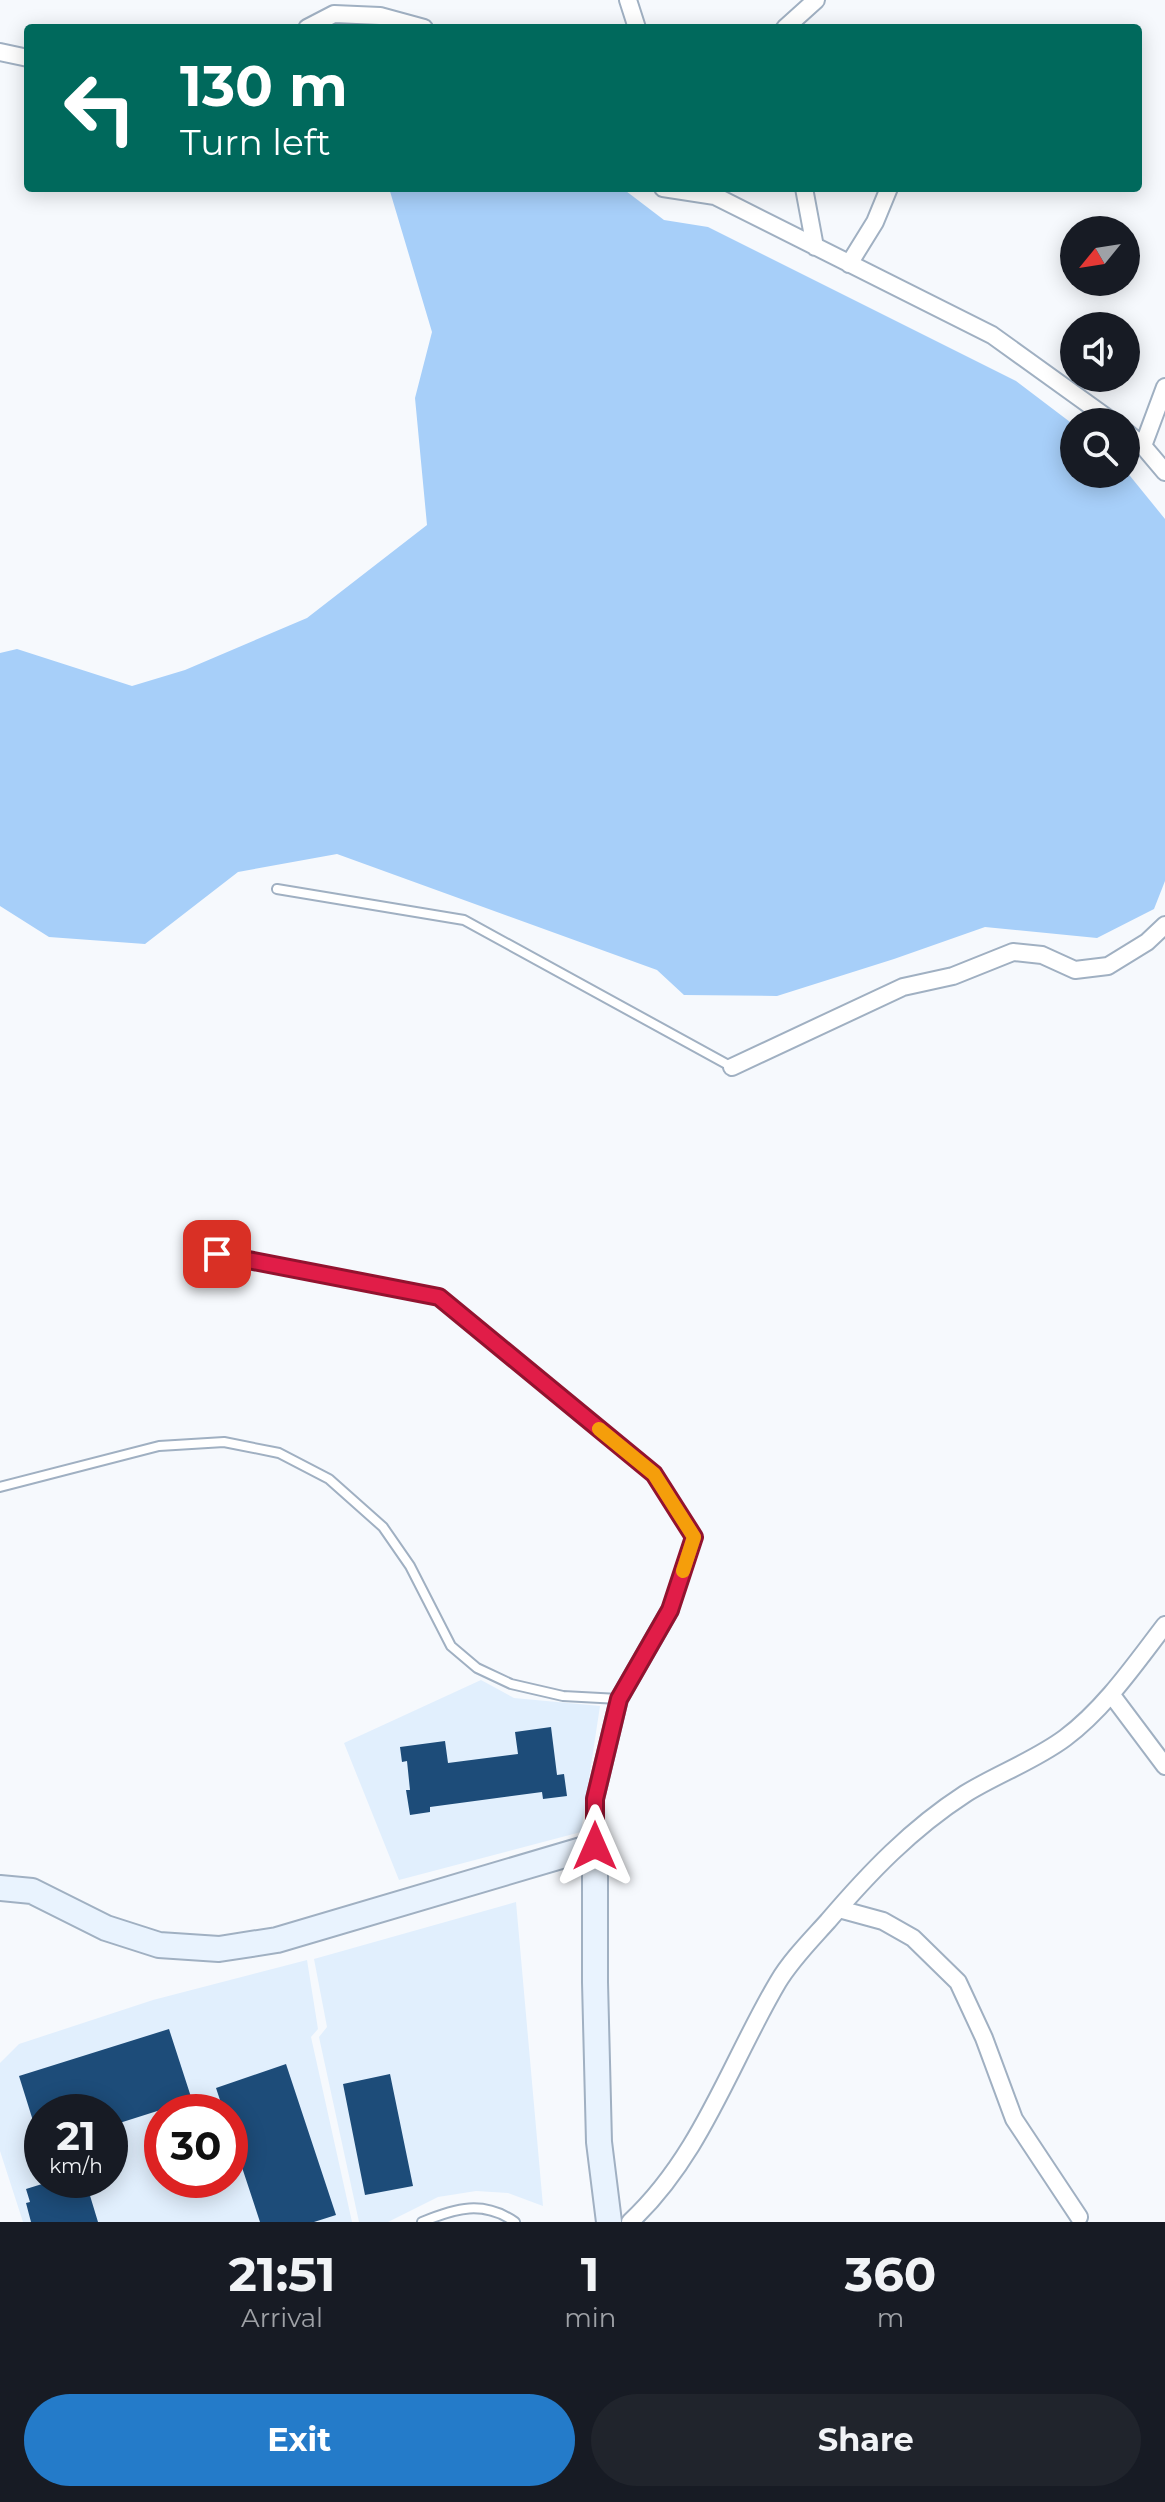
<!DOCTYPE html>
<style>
:root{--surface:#171b24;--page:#20242c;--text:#f1f3f6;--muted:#9ea1a6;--accent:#247bc9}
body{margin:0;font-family:Montserrat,sans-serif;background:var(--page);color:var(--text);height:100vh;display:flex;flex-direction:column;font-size:30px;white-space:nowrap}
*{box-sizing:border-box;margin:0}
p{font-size:26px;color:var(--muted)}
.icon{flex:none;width:44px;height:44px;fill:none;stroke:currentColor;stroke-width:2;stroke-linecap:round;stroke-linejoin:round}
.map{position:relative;height:2222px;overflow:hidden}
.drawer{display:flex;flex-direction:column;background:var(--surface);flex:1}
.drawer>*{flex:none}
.top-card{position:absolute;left:24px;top:24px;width:1118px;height:168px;border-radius:8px;box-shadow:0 4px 20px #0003;background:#00695c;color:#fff;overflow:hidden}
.needle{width:52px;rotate:240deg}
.buttons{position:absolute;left:1060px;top:216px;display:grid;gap:16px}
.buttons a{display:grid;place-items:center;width:80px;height:80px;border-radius:50%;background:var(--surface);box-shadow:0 4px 20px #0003;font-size:40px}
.speed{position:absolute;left:24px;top:2094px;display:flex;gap:16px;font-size:40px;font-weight:700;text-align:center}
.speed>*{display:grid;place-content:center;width:104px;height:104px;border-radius:50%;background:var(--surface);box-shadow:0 4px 20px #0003;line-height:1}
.speed small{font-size:20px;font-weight:400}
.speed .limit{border:12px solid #d22;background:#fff;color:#111}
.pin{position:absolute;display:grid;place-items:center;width:68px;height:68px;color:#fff;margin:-34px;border-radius:16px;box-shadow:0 4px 12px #0006}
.me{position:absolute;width:88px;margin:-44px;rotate:0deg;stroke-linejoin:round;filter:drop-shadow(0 0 6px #0008)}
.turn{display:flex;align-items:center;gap:28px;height:168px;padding:0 24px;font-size:36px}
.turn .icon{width:104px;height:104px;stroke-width:2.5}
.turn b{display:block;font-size:56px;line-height:68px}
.eta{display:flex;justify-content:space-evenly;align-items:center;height:136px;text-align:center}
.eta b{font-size:48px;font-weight:700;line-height:56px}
.primary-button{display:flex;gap:16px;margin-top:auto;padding:16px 24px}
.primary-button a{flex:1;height:92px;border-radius:48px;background:var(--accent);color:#fff;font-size:32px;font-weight:700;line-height:92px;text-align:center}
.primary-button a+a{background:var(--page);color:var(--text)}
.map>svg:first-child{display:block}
.built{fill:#e1effd;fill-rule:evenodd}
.forest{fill:#a7cff9}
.building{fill:#1d4c79}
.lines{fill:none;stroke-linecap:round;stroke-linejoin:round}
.lane-casing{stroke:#a0b0c2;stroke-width:12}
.street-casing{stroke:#a0b0c2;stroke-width:20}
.secondary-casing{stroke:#a0b0c2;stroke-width:28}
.lane{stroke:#fff;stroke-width:8}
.street{stroke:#fff;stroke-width:16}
.secondary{stroke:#e9f3fe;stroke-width:24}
.route-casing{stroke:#92132f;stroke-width:20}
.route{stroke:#e11d48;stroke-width:14}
.slow{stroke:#f59e0b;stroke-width:14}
</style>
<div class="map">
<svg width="1165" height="2222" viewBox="0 0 1165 2222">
<rect width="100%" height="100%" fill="#f6f9fd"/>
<path class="built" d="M481 1680 514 1698 600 1706 581 1832 399 1880 344 1743Z
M516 1902 543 2206 508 2193 476 2191 438 2197 388 2222H359L319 2037 327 2027 314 1959Z
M307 1960 318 2029 311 2037 352 2222H23L0 2151V2063L19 2044 153 2000ZM42 2112H110V2180H42ZM162 2112H230V2180H162Z"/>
<path class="forest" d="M389 188H622L664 220 708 227 1016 381 1074 425V474H1126V471L1165 519V881L1154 909 1097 938 985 927 894 959 777 996 684 995 657 970 337 854 238 872 145 944 49 937 0 906V653L17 649 132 686 185 670 307 618 427 525 415 398 432 332Z"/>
<path class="building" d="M551 1727 557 1775 564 1774 567 1796 543 1799 542 1792 430 1807V1812L410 1815 406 1790H410L407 1761 402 1762 400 1747 445 1741 448 1763 518 1754 515 1732Z
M169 2029 192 2100 110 2126V2112H42V2139L39 2140 19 2076Z
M286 2064 336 2215 314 2222H260L230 2131V2112H224L216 2088Z
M390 2074 413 2186 365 2195 343 2084Z
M55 2180H80L84 2190 88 2189 98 2222H31L26 2203 30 2202 26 2189Z"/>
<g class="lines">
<g class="lane-casing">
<path id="lane" d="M277 889 464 920 732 1067
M217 1254 439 1297 654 1474 694 1537 670 1610
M0 1487 159 1446 224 1442 279 1453 329 1479 383 1527 410 1566 451 1646 477 1668 511 1684 563 1696 619 1699
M422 2222C456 2208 483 2200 515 2222"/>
</g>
<g class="street-casing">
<path id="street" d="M628 0 637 28
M307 28 334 14 380 16 424 28
M785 28 816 0
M0 52 28 58
M663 188 715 196 992 335 1113 422
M804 188 815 247
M849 264 875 222 889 188
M1126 432 1143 446 1165 472
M1143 446 1165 387
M732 1067 903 987 953 976 1013 952 1042 955 1075 970 1108 966 1147 942 1165 925
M1111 1694 1165 1766
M595 1846V1799L619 1699 670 1610
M839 1909 883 1921 913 1938 958 1982 984 2038 1014 2119 1079 2217
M630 2222C701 2156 730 2063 778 1982 791 1960 811 1940 828 1921 869 1873 911 1829 965 1794 997 1774 1034 1761 1065 1738 1105 1708 1135 1664 1165 1625"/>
</g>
<g class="secondary-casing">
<path id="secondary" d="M0 1888 32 1891 106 1928 159 1945 219 1949 277 1940 595 1846V1982L599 2142 609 2222"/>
</g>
<use href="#lane" class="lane"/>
<use href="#street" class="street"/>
<use href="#secondary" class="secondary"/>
</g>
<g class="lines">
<g class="route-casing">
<path id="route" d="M217 1254 439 1297 654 1474 694 1537 670 1610 619 1699 595 1799V1846"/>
</g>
<use href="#route" class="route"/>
<path class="slow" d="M599 1429 654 1474 694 1537 683 1571"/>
</g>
</svg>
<div class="buttons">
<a><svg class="needle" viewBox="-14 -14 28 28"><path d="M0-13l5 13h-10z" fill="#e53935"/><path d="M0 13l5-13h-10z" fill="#9ea1a6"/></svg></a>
<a><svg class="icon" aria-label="sound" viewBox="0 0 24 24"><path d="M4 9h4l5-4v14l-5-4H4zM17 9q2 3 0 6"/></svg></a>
<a><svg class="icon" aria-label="search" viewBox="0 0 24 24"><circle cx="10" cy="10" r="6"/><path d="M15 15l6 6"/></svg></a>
</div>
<div class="speed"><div>21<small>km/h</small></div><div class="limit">30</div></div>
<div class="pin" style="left:217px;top:1254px;background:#d93025"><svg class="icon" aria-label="arrive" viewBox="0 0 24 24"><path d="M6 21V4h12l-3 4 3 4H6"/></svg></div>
<svg class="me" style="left:595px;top:1846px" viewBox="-20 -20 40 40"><path d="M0-17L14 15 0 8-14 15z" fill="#e11d48" stroke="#fff" stroke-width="4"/></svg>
<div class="top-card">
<div class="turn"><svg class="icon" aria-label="left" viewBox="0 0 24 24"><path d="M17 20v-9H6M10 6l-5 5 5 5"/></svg><div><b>130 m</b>Turn left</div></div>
</div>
</div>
<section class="drawer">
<div class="eta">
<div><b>21:51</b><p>Arrival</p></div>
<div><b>1</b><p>min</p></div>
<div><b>360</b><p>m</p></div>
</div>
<div class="primary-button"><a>Exit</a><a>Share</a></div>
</section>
